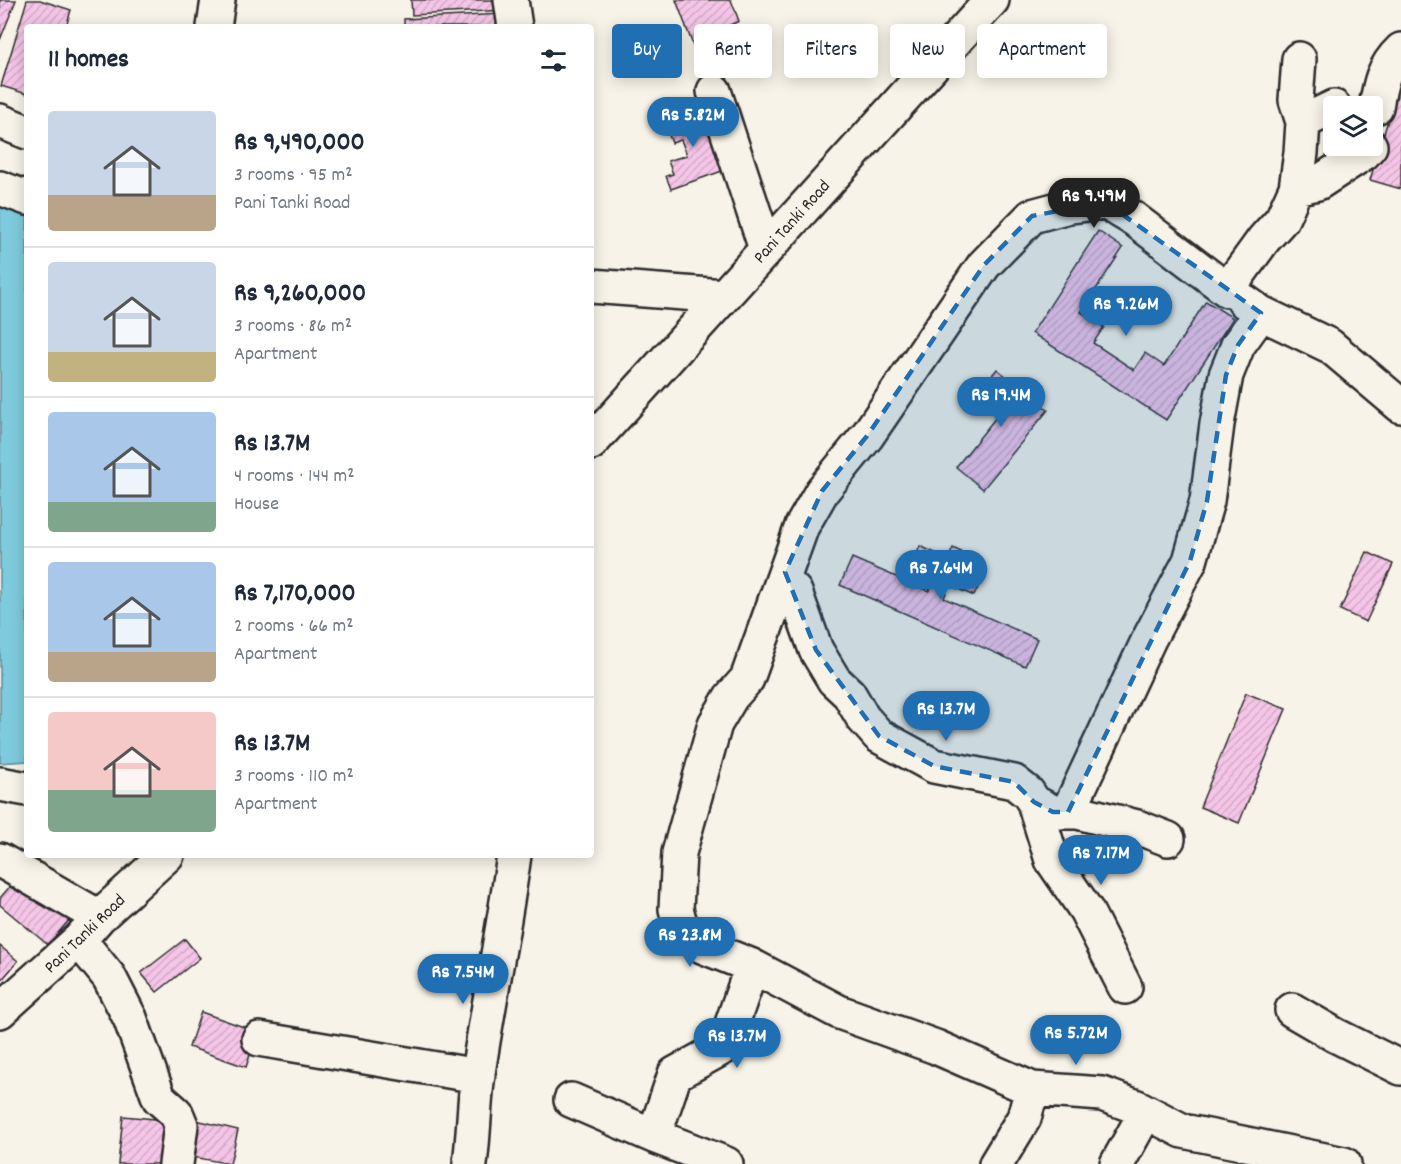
<!DOCTYPE html>
<html lang="en">
<head>
<meta charset="utf-8">
<style>
  body { margin:0; font-family:Dekko,sans-serif; background:#f2f2f3; color:#1f2937; height:100vh; display:flex; flex-direction:column; font-size:22px; white-space:nowrap }
  * { box-sizing:border-box; margin:0 }
  p { font-size:20px; color:#747a83 }
  .icon { flex:none; width:33px; height:33px; fill:none; stroke:currentColor; stroke-width:2; stroke-linecap:round; stroke-linejoin:round }
  .map { position:relative; flex:1; overflow:hidden }
  .side { position:absolute; left:24px; top:24px; width:570px; height:834px; display:flex; flex-direction:column; background:#fff; border-radius:6px; box-shadow:0 3px 15px #0003 }
  .side>* { flex:none }
  .banner { position:absolute; left:612px; top:24px; width:570px; height:54px; display:flex; gap:12px }
  .buttons { position:absolute; left:1323px; top:96px; display:grid; gap:12px }
  .buttons a { display:grid; place-items:center; width:60px; height:60px; border-radius:6px; background:#fff; box-shadow:0 3px 15px #0003; font-size:30px }
  .price { position:absolute; translate:-50% -51px; padding:0 14px; border-radius:21px; background:#1f6fb2; color:#fff; font-size:20px; line-height:39px; filter:drop-shadow(0 2px 3px #0008) }
  .price::after { content:''; position:absolute; left:50%; top:36px; width:18px; height:14px; margin-left:-9px; background:inherit; clip-path:polygon(0 0,100% 0,50% 100%) }
  .price.on { background:#222; color:#fff }
  ul { padding:0; list-style:none }
  li { display:flex; align-items:center; gap:18px; height:150px; padding:0 24px }
  li+li { border-top:2px solid #e0e1e3 }
  li span { display:grid; place-items:center; flex:none; width:168px; height:120px; border-radius:6px; color:#555 }
  li>.icon { margin-inline-start:auto }
  span .icon { width:72px; height:72px; fill:#fffc; stroke-width:1 }
  li b { font-size:26px }
  h2 { display:flex; justify-content:space-between; align-items:center; height:72px; padding:0 24px; font-size:26px }
  .tag { padding:0 21px; border-radius:6px; background:#fff; box-shadow:0 3px 15px #0003; font-size:21px; line-height:54px }
  .tag.on { background:#1f6fb2; color:#fff }
  .map>svg:first-child { display:block }
  .water { fill:#7ecbdd; stroke:#5d8b96; stroke-width:1.5 }
  .building { fill:url(#building-hatch); stroke:#2b2b2b; stroke-width:1.5 }
  .lines { fill:none; stroke-linecap:round; stroke-linejoin:round }
  .minor-casing { stroke:#2b2b2b; stroke-width:38 }
  .minor { stroke:#f7f3e8; stroke-width:33 }
  .marked { fill:#1f6fb2; fill-opacity:0.2; stroke:#1f6fb2; stroke-width:4.5; stroke-dasharray:12 8; stroke-linejoin:round }
  .labels { text-anchor:middle; stroke-width:5; stroke-linejoin:round; paint-order:stroke }
  .street-label { font-size:18px; fill:#2b2b2b; stroke:#f7f3e8 }
</style>
</head>
<body>
<div class="map">
<svg width="1401" height="1164" viewBox="0 0 1401 1164">
  <defs>
    <pattern id="building-hatch" width="6" height="6" patternUnits="userSpaceOnUse" patternTransform="scale(1.5)"><rect width="6" height="6" fill="#f5c5e7"/><path d="M-1 1l2-2M0 6l6-6M5 7l2-2" fill="none" stroke="#d2a9c6"/></pattern>
  </defs>
  <rect width="100%" height="100%" fill="#f7f3e8"/>
  <filter id="ink" filterUnits="userSpaceOnUse"><feTurbulence type="fractalNoise" baseFrequency=".0167" numOctaves="2"/><feDisplacementMap in="SourceGraphic" scale="12" xChannelSelector="R" yChannelSelector="G"/><feConvolveMatrix kernelMatrix="1 2 1 2 8 2 1 2 1" color-interpolation-filters="sRGB"/></filter>
  <g filter="url(#ink)">
    <path class="water" d="M0 206 17 212 27 209V761L0 763Z"/>
    <path class="building" d="M0 0H16L0 40Z
      M27 0H40L71 10 66 27H27V94L1 86Z
      M411 0H505L506 10 412 15Z
      M676 0H731L739 21 728 26 736 47 699 61Z
      M503 14 504 27H404V19Z
      M1401 77V189L1370 180Z
      M702 105 725 170 671 189 666 176 673 174 668 161 687 155 681 140 672 143 663 119Z
      M1098 231 1123 248 1081 312 1104 327 1093 343 1134 370 1145 353 1164 366 1206 301 1233 318 1166 420 1032 333Z
      M997 369 1048 410 983 489 956 467 997 416 974 397Z
      M920 546 948 559 953 548 974 558 969 569 983 576 974 596 949 585 944 598 1037 639 1025 666 840 585 852 558 929 591 934 579 911 569Z
      M1367 552 1393 564 1366 622 1340 610Z
      M1246 693 1286 709 1239 823 1200 807Z
      M19 876 70 919 48 945 0 905V898Z
      M185 939 200 958 157 992 141 973Z
      M0 946 18 961 0 982Z
      M201 1012 258 1032 246 1067 189 1047Z
      M123 1116 176 1121 171 1164H118Z
      M196 1120 238 1130 230 1164 188 1156Z"/>
    <g class="lines">
      <g class="minor-casing">
        <path id="minor" d="M511 0 515 27
          M214 27 218 0
          M1299 59 1296 100 1303 122
          M714 91 766 249
          M1376 107C1380 84 1383 67 1401 50
          M0 121 27 132
          M0 188 27 198
          M1296 188 1318 183 1364 153 1370 146
          M591 286 724 296
          M1244 301 1261 313 1330 346 1401 406
          M591 443 992 0
          M783 579 795 592 816 650 834 680 849 694 863 718 879 736 934 766 1014 782 1028 793 1034 802 1053 812H1078L1105 819 1137 827 1168 839
          M0 784 27 789
          M1034 802 1052 860 1086 910 1125 987
          M1068 812 1149 639 1190 561 1207 501 1217 424 1226 375 1238 345 1261 313
          M0 860 99 917
          M79 940 109 977 130 1018 159 1098 176 1113 181 1125 176 1164
          M1292 1010 1335 1035 1401 1068
          M0 1011 79 940 99 917 167 855
          M259 1039 478 1076
          M1032 1089 936 1047 839 1012 752 966 702 946 682 930 676 909 679 853 715 724 731 697 747 679 802 526 822 491 867 436 984 265 1032 216 1069 206 1105 202 1134 219 1227 290 1264 239 1282 219 1296 188 1301 153 1303 122 1334 107
          M571 1100 654 1136 726 1164
          M654 1136 675 1074 724 1047 752 966
          M470 1164C474 1134 474 1103 478 1073 489 1000 504 928 514 855
          M996 1164 1024 1118 1032 1089 1102 1094 1137 1107 1183 1131 1344 1164
          M1117 1164 1146 1112"/>
      </g>
      <use href="#minor" class="minor"/>
    </g>
  </g>
  <path class="marked" d="M1105 202 1261 313 1238 345 1226 375 1207 501 1190 561 1068 812H1053L1034 802 1014 782 934 766 879 736 816 650 785 572 822 491 867 436 984 265 1032 216Z"/>
  <g class="labels">
    <g class="street-label">
      <text transform="translate(791 221) rotate(-48)" y="6">Pani Tanki Road</text>
      <text transform="translate(84 933) rotate(-44)" y="6">Pani Tanki Road</text>
    </g>
  </g>
</svg>
<div class="buttons">
<a><svg class="icon" aria-label="layers" viewBox="0 0 24 24"><path d="M12 4l9 5-9 5-9-5zM3 14l9 5 9-5"/></svg></a>
</div>
<b class="price" style="left:693px;top:148px">Rs 5.82M</b>
<b class="price on" style="left:1094px;top:229px">Rs 9.49M</b>
<b class="price" style="left:1126px;top:337px">Rs 9.26M</b>
<b class="price" style="left:1001px;top:428px">Rs 19.4M</b>
<b class="price" style="left:941px;top:601px">Rs 7.64M</b>
<b class="price" style="left:946px;top:742px">Rs 13.7M</b>
<b class="price" style="left:1101px;top:886px">Rs 7.17M</b>
<b class="price" style="left:690px;top:968px">Rs 23.8M</b>
<b class="price" style="left:463px;top:1005px">Rs 7.54M</b>
<b class="price" style="left:1076px;top:1066px">Rs 5.72M</b>
<b class="price" style="left:737px;top:1069px">Rs 13.7M</b>
<div class="banner">
<a class="tag on">Buy</a>
<a class="tag">Rent</a>
<a class="tag">Filters</a>
<a class="tag">New</a>
<a class="tag">Apartment</a>
</div>
<section class="side">
<h2>11 homes<svg class="icon" aria-label="filters" viewBox="0 0 24 24"><path d="M4 7h16M4 17h16"/><circle cx="9" cy="7" r="2"/><circle cx="15" cy="17" r="2"/></svg></h2>
<ul>
<li><span style="background:linear-gradient(#c9d6e8 70%,#b9a48a 0)"><svg class="icon" aria-label="home" viewBox="0 0 24 24"><path d="M3 11l9-7 9 7M6 9v11h12V9"/></svg></span><div><b>Rs 9,490,000</b><p>3 rooms · 95 m²</p><p>Pani Tanki Road</p></div></li>
<li><span style="background:linear-gradient(#c9d6e8 75%,#c2b280 0)"><svg class="icon" aria-label="home" viewBox="0 0 24 24"><path d="M3 11l9-7 9 7M6 9v11h12V9"/></svg></span><div><b>Rs 9,260,000</b><p>3 rooms · 86 m²</p><p>Apartment</p></div></li>
<li><span style="background:linear-gradient(#a9c7e8 75%,#7fa58c 0)"><svg class="icon" aria-label="home" viewBox="0 0 24 24"><path d="M3 11l9-7 9 7M6 9v11h12V9"/></svg></span><div><b>Rs 13.7M</b><p>4 rooms · 144 m²</p><p>House</p></div></li>
<li><span style="background:linear-gradient(#a9c7e8 75%,#b9a48a 0)"><svg class="icon" aria-label="home" viewBox="0 0 24 24"><path d="M3 11l9-7 9 7M6 9v11h12V9"/></svg></span><div><b>Rs 7,170,000</b><p>2 rooms · 66 m²</p><p>Apartment</p></div></li>
<li><span style="background:linear-gradient(#f6c9c9 65%,#7fa58c 0)"><svg class="icon" aria-label="home" viewBox="0 0 24 24"><path d="M3 11l9-7 9 7M6 9v11h12V9"/></svg></span><div><b>Rs 13.7M</b><p>3 rooms · 110 m²</p><p>Apartment</p></div></li>
</ul>
</section>
</div>
</body>
</html>
